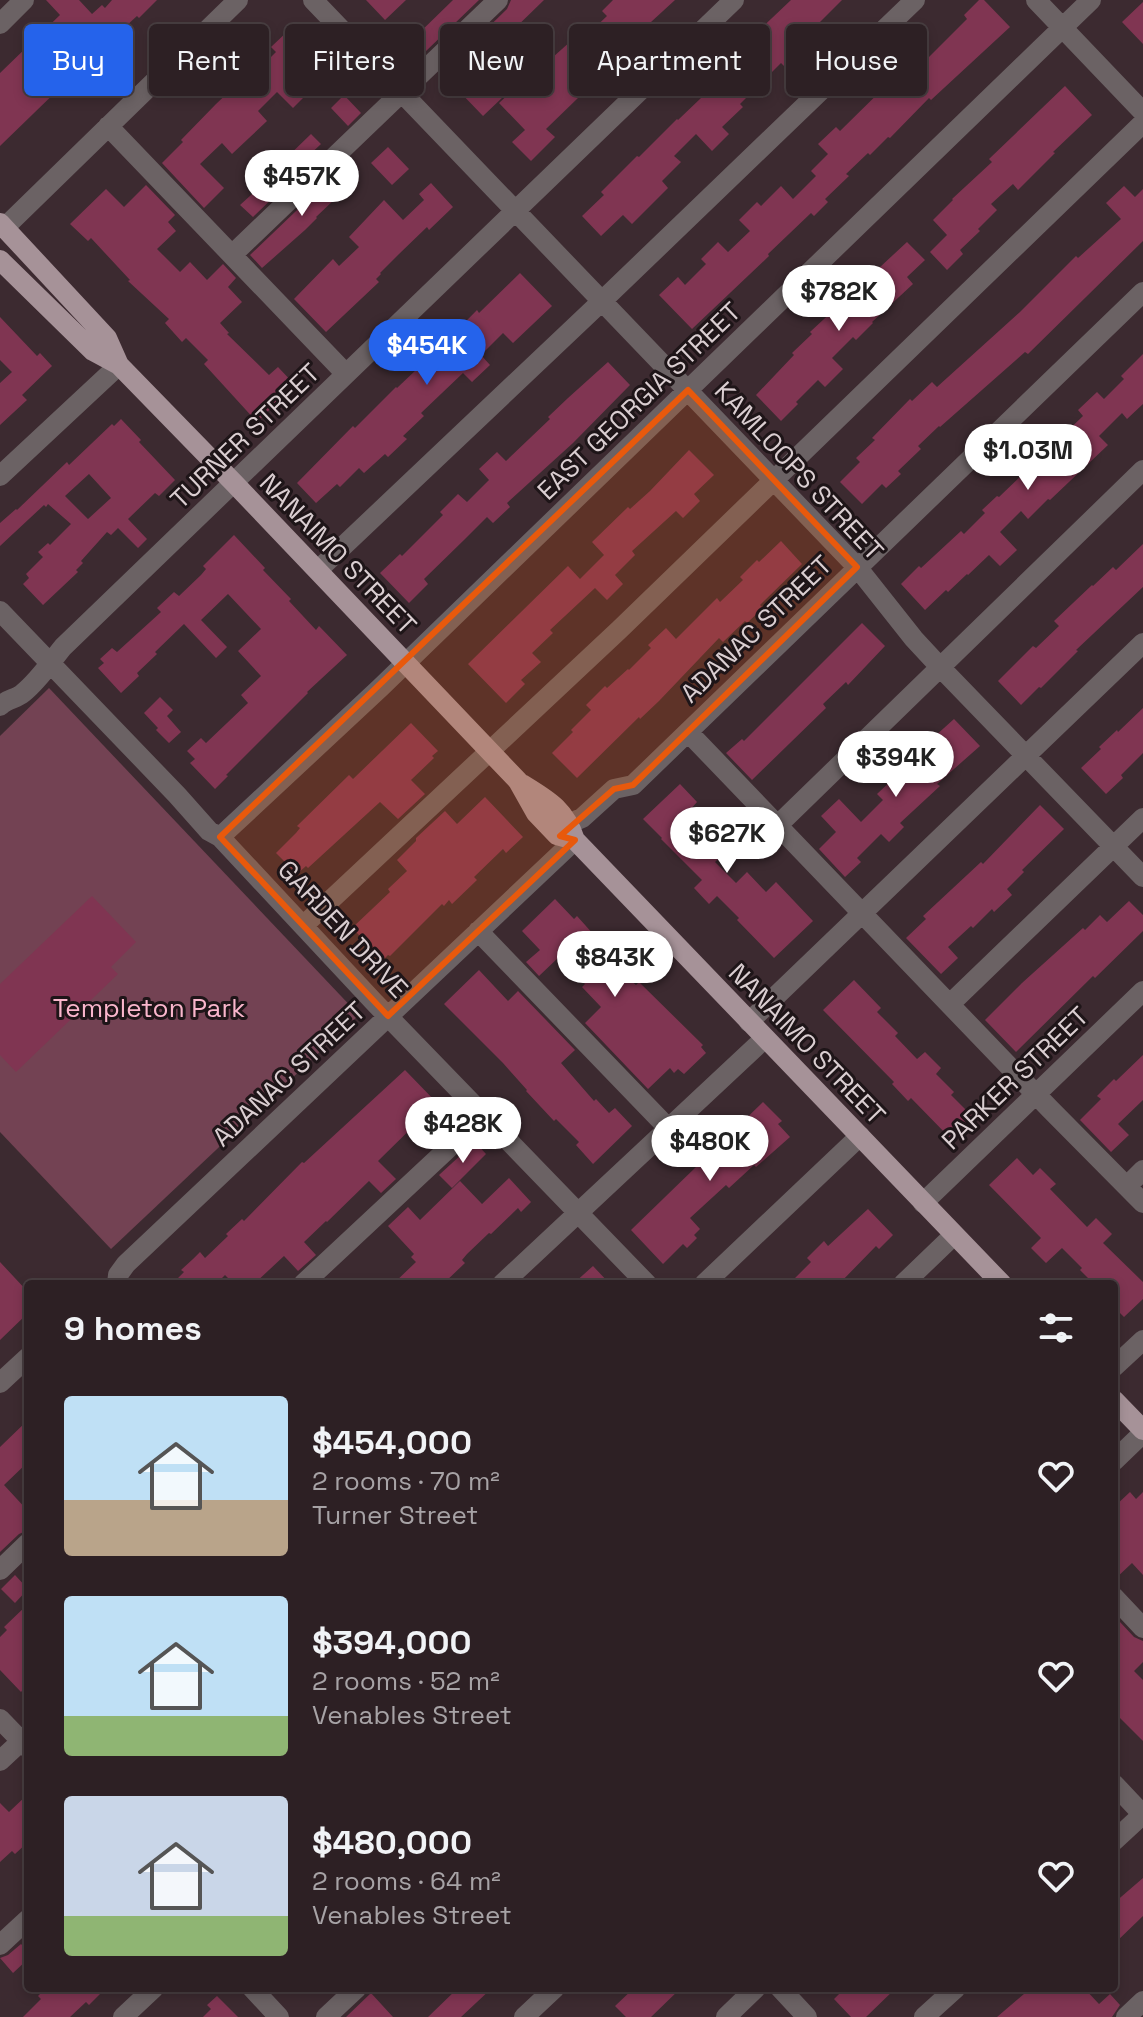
<!DOCTYPE html>
<html lang="en">
<head>
<meta charset="utf-8">
<style>
  body { margin:0; font-family:"Space Grotesk",sans-serif; background:#35282c; color:#f1f3f6; height:100vh; display:flex; flex-direction:column; font-size:30px; white-space:nowrap }
  * { box-sizing:border-box; margin:0 }
  p { font-size:26px; color:#a7a3a6 }
  .icon { flex:none; width:44px; height:44px; fill:none; stroke:currentColor; stroke-width:2; stroke-linecap:round; stroke-linejoin:round }
  .map { position:relative; flex:1; overflow:hidden }
  .drawer { position:absolute; left:24px; top:1280px; width:1094px; height:712px; display:flex; flex-direction:column; background:#2d2024; border-radius:8px; box-shadow:0 4px 12px #0003,0 0 0 2px #483e41 }
  .drawer>* { flex:none }
  .guide { position:absolute; left:24px; top:24px; width:1096px; height:72px; display:flex; gap:16px }
  .price { position:absolute; translate:-50% -68px; padding:0 18px; border-radius:28px; background:#fff; color:#222; font-size:26px; line-height:52px; filter:drop-shadow(0 2px 4px #0008) }
  .price::after { content:''; position:absolute; left:50%; top:48px; width:24px; height:18px; margin-left:-12px; background:inherit; clip-path:polygon(0 0,100% 0,50% 100%) }
  .price.active { background:#2563eb; color:#fff }
  ul { padding:0; list-style:none }
  li { display:flex; align-items:center; gap:24px; height:200px; padding:0 40px }
  li span { display:grid; place-items:center; flex:none; width:224px; height:160px; border-radius:8px; color:#555 }
  li>.icon { margin-inline-start:auto }
  span .icon { width:96px; height:96px; fill:#fffc; stroke-width:1 }
  li b { font-size:34px }
  h2 { display:flex; justify-content:space-between; align-items:center; height:96px; padding:0 40px; font-size:34px }
  .pill { padding:0 28px; border-radius:8px; background:#2d2024; box-shadow:0 4px 12px #0003,0 0 0 2px #483e41; font-size:28px; line-height:72px }
  .pill.active { background:#2563eb; color:#fff }
  .map>svg:first-child { display:block }
  .green { fill:#734253 }
  .building { fill:#803552; fill-rule:evenodd }
  .lines { fill:none; stroke-linecap:round; stroke-linejoin:round }
  .minor { stroke:#6b6264; stroke-width:20 }
  .major { stroke:#a69298; stroke-width:20 }
  .marked { fill:#e8590c; fill-opacity:0.2; stroke:#e8590c; stroke-width:6; stroke-linejoin:round }
  .labels { text-anchor:middle; stroke-width:6; stroke-linejoin:round; paint-order:stroke }
  .street-label { font-size:26px; fill:#daced1; stroke:#1e1518 }
  .park-label { font-size:26px; fill:#fab6cc; stroke:#1e1518 }
</style>
</head>
<body>
<div class="map">
<svg width="1143" height="2017" viewBox="0 0 1143 2017">
  <rect width="100%" height="100%" fill="#3c2a30"/>
  <path class="green" d="M49 688 359 1015 111 1249 0 1132V736Z"/>
  <path class="building" d="M46 0H79L92 14 102 5 105 8 112 0H157L139 18 137 16 114 37 116 40 102 53 99 50 0 146V73L60 15Z
    M366 0H406L385 20Z
    M453 0H479L425 52 413 39Z
    M511 0H544L505 38 507 40 479 67 464 51 507 9Z
    M613 0H675L627 44 630 46 611 64 612 65 546 129 555 137 531 161 512 142 525 130 499 103 516 87 520 92 545 68 543 66 581 32 585 37 607 16 602 11Z
    M791 0H842L797 45 802 51 785 67 781 63 740 104 743 107 722 127 729 134 712 151 696 134 674 156 681 162 662 181 668 188 632 224 623 215 601 236 582 216 604 195 601 192 637 156 639 157 677 119 678 120 701 98 696 93 735 55 736 57 756 37 754 35Z
    M979 0H984L1010 27 931 100 929 98 890 138 888 137 870 155 868 153 846 174 849 176 825 199 828 202 814 216 811 213 768 254 769 256 692 329 659 295 678 277 685 285 706 264 701 259 718 242 728 252 750 231 739 220 757 202 761 206 781 186 793 199 816 176 811 171 828 154 818 144 836 127 840 131 902 70 900 68 917 51 926 60 967 19 964 15Z
    M1143 2V44L1122 22Z
    M289 30 317 59 298 78 310 91 293 108 277 92 258 111 267 121 249 138 232 154 222 143 200 164 224 188 204 208 162 163 183 142 181 140 216 104 234 87 238 90 276 52 271 47Z
    M477 70 503 97 483 116 457 89Z
    M1065 86 1092 115 1053 152 1055 153 1018 190 1013 184 991 204 997 210 978 229 980 231 960 250 963 254 947 270 930 252 947 235 933 220 953 200 952 199 992 162 989 159Z
    M344 95 361 113 348 126 331 108Z
    M311 134 321 144 302 162 306 166 253 217 240 205 282 167 279 165Z
    M388 147 409 169 392 185 371 163Z
    M342 167 355 180 316 217 317 218 305 230 262 268 250 255Z
    M431 183 453 207 429 230 427 227 399 254 380 273 381 274 376 279 379 282 326 332 294 299 333 259 339 266 359 247 349 237 384 200 403 220 424 200 419 194Z
    M146 185 175 215 168 222 176 231 157 249 180 272 190 262 207 280 223 264 236 278 228 287 242 302 220 323 229 333 227 334 269 375 278 367 295 385 257 422 204 364 208 360 186 338 182 342 165 323 169 319 128 281 130 280 91 238 88 241 70 224 106 189 124 207Z
    M1124 186 1135 197 1143 189V241L1028 354 1025 352 940 427 939 426 918 446 921 449 898 471 901 474 886 488 882 484 862 504 840 482 860 462 856 458 875 440 872 438 910 399 912 401 932 382 937 387 1020 312 1076 256 1078 258 1121 219 1106 203Z
    M907 242 925 260 907 277 913 284 872 322 873 323 856 340 853 337 832 358 843 369 825 387 818 380 796 402 798 404 781 421 756 395 794 355 792 353 812 334 810 332Z
    M520 273 552 306 513 343 503 333 481 355 490 365 472 382 463 373 421 413 424 416 403 436 407 439 388 457 385 454 364 473 359 468 340 487 337 484 316 503 297 483 353 426 355 428 396 387 397 388 417 369 418 370 477 310 479 313Z
    M0 317 37 356 40 353 52 366 22 395 27 400 0 425V383L12 372 0 360Z
    M1143 354V404L1127 419 1122 413 1099 436 1108 445 1050 500 1048 499 1028 519 1021 511 1000 532 1017 550 1000 566 989 555 968 575 967 574 948 592 946 590 925 610 901 584 919 566 921 568 961 531 964 534 985 513 982 510 997 496 999 497 1083 416 1078 410 1097 392 1104 399 1124 379 1121 376Z
    M608 362 630 385 573 443 507 503 510 507 493 523 487 517 464 540 424 579 428 584 409 603 380 573 400 554 402 556 443 515 440 512 458 494 467 502 489 480 479 469 497 452 506 461 550 419 548 417 568 398Z
    M121 419 141 440 139 442 175 480 159 496 155 493 128 519 147 539 138 548 118 528 111 535 107 532 81 561 83 563 76 570 78 572 43 605 23 584 29 578 26 574 43 557 38 552 48 543 50 545 71 524 48 504 46 507 44 505 0 546V523L16 509 17 510 67 462 69 465 112 424 114 426ZM89 474 111 498 88 519 65 496Z
    M689 450 714 475 694 494 700 501 683 518 676 511 632 551 635 555 615 575 623 584 607 600 595 588 550 630 553 633 532 653 541 662 521 680 525 684 506 703 468 664 568 566 580 579 604 555 592 542 628 507 630 509 650 491Z
    M234 535 265 568 263 570 291 599 289 601 316 630 319 626 347 655 307 692 308 693 226 775 228 776 215 789 190 763 195 759 187 751 201 738 206 743 248 703 241 695 261 676 238 651 261 629 228 594 201 620 227 647 216 658 184 624 155 652 157 654 137 673 139 676 121 693 98 668 104 663 100 659 112 648 117 652 161 612 157 608 174 592 179 596 201 575 206 569 203 566Z
    M781 541 802 564 760 605 763 608 747 623 745 621 723 642 719 638 659 701 640 719 639 717 577 778 552 753 573 732 571 730 591 710 586 705 605 686 607 688 628 669 629 670 651 648 648 645 666 628 676 639 717 598 720 602 743 580 740 577 757 560 759 562Z
    M1143 544V587L1076 650 1078 651 1041 688 1039 687 1021 705 998 681 1033 646 1036 648 1059 626 1054 621 1092 585 1093 586 1113 567 1116 570Z
    M862 623 885 646 848 685 846 682 823 704 826 708 752 780 726 753 742 739 744 741Z
    M160 697 173 710 167 716 181 732 169 743 156 730 158 728 144 713Z
    M1143 708V753L1121 775 1123 778 1106 794 1081 768 1101 749 1099 747 1117 730 1118 732Z
    M954 719 980 746 937 784 940 786 900 823 904 827 889 842 881 834 857 858 861 862 845 877 819 849 836 832 821 816 839 799 861 822 883 800 877 794 894 778 897 780 918 759 914 755Z
    M411 723 438 751 432 756 434 758 411 780 425 794 398 819 380 802 308 868 306 866 297 874 276 853 296 833 300 828 297 826 349 775 353 779Z
    M680 784 697 802 689 811 710 832 716 826 734 844 715 862 736 883 747 872 766 892 776 882 813 921 774 958 737 920 739 918 717 896 709 904 694 888 702 880 661 839 662 838 643 819Z
    M485 797 523 837 506 853 503 849 474 877 477 880 452 904 449 900 444 906 442 904 390 956 388 955 381 962 359 939 361 937 352 928 390 892 388 889 407 871 397 860 416 841V838L445 811 457 824Z
    M1040 805 1064 829 1022 870 1024 872 1007 889 1012 895 994 912 992 909 973 928 971 926 948 947 958 958 941 974 906 938 926 919 923 916 981 862 983 864Z
    M92 896 136 942 111 967 118 974 16 1072 0 1055V984Z
    M555 899 574 919 577 916 594 935 608 950 606 952 609 958 629 979 636 985 639 982 703 1045 701 1047 706 1053 684 1074 678 1069 674 1073 670 1068 648 1089 585 1023 601 1007 582 987 585 984 559 957 539 976 526 962 540 950 522 931Z
    M1129 901 1143 915V931L1095 978 1093 976 1016 1052 985 1020 1022 983 1083 928 1085 930 1100 915 1107 922Z
    M479 970 508 1001 518 991 575 1050 561 1063 594 1101 596 1099 609 1113 615 1108 632 1126 593 1164 576 1145 579 1142 556 1119 554 1121 526 1091 527 1090 503 1063 444 1004Z
    M854 980 881 1008 877 1012 898 1033 895 1036 917 1059 925 1052 941 1068 936 1074 954 1092 951 1095 972 1116 950 1138 911 1098 908 1101 892 1084 894 1082 823 1010Z
    M1143 1055V1100L1118 1124 1129 1135 1111 1152 1080 1120 1101 1099 1097 1096 1114 1079 1116 1081Z
    M405 1070 437 1103 378 1161 396 1179 381 1193 369 1181 327 1222 326 1221 304 1242 316 1255 298 1271 284 1256 254 1284H234L225 1275 216 1284H172L184 1272 181 1270 193 1259 200 1252 205 1258 228 1236 226 1234 242 1219 244 1221 302 1162 304 1163Z
    M763 1102 782 1121 778 1124 790 1137 756 1167 754 1165 729 1188 726 1185 690 1218 700 1229 694 1235 697 1238 687 1248 683 1244 663 1264 631 1230Z
    M475 1142 486 1154 452 1188 439 1175Z
    M1017 1158 1033 1175 1040 1168 1056 1184 1050 1189 1087 1227 1096 1218 1112 1234 1103 1243 1143 1282V1299L1124 1317 1114 1307V1284H1094L1080 1270 1082 1268 1062 1248 1046 1263 1031 1248 1041 1238 989 1185Z
    M509 1178 531 1202 521 1212 518 1208 491 1234 489 1233 467 1254 462 1260 465 1263 443 1284H393L416 1262 411 1257 414 1254 388 1226 408 1207 420 1220 460 1181 482 1204Z
    M868 1209 893 1235 879 1249 876 1246 839 1284H789L811 1262 807 1258 824 1241 828 1246Z
    M0 1262 28 1292V1313L0 1340Z
    M593 1266 610 1284H573Z
    M28 1420V1462L4 1485 28 1511V1530L19 1534 0 1552V1447Z
    M1130 1492 1136 1499 1143 1492V1575L1132 1563 1114 1580V1507Z
    M15 1575 28 1589 15 1603 1 1589Z
    M28 1604V1684L21 1692 0 1670V1637L7 1630 4 1627Z
    M1120 1622 1134 1637 1143 1641V1662L1134 1671 1143 1680V1741L1114 1712V1628Z
    M28 1794V1842L15 1854 12 1851 0 1862V1803L9 1812Z
    M1143 1878V1916L1114 1944V1903Z
    M21 1944 28 1951V1959L13 1973 0 1958 8 1955Z
    M46 1988H106L89 2005 86 2002 70 2017H23L41 1999 38 1996Z
    M458 1988H492L461 2017H428Z
    M634 1988H681L651 2017H626L615 2006Z
    M845 1988H896L866 2017H851L834 1999Z
    M1031 1988H1084L1099 2004 1110 1994 1120 2005 1112 2017H997Z
    M371 1993 393 2017H346Z
    M217 1996 238 2017H203L211 2009 207 2005Z"/>
  <g class="lines">
    <path class="minor" d="M313 0 857 567 914 639 940 667 1143 877
      M1036 0 1143 112
      M0 24 24 0
      M108 126 346 374
      M4 228 238 0
      M233 254 498 0
      M0 476 119 365
      M318 570 602 301 915 0
      M0 611 177 795 209 831 220 837 374 1002 647 1284
      M0 706C7 699 16 699 23 693 39 680 50 663 63 647L734 0
      M688 732 1050 1109 1143 1203
      M570 823 582 818 614 789 633 785 1143 292
      M778 825 1143 470
      M220 837 380 688 1091 0
      M304 925 619 630 1143 123
      M478 931 669 1129
      M950 1004 1143 818
      M749 1022 1143 643
      M1127 1186 1143 1170
      M923 1203 1143 991
      M117 1284 118 1275 126 1264 575 840
      M303 1284 484 1115
      M502 1284 765 1038
      M704 1284 860 1136
      M903 1284 954 1235
      M1114 1367 1143 1340
      M0 1383 28 1357
      M1114 1461 1143 1433
      M0 1570 28 1543
      M1114 1597 1143 1628
      M0 1719 28 1748
      M0 1761 28 1735
      M1114 1784 1143 1815
      M1114 1841 1143 1814
      M0 1945 28 1919
      M252 1988 279 2017
      M780 1988 807 2017
      M123 2017 154 1988
      M326 2017 357 1988
      M524 2017 555 1988
      M726 2017 756 1988
      M924 2017 956 1988
      M1126 2017 1143 2001"/>
    <path class="major" d="M0 223 107 338 119 365
      M0 260 93 351 119 365 234 483 518 781 536 813 557 835 575 840
      M522 784C548 800 565 809 575 840L1002 1284
      M1114 1400 1143 1430"/>
  </g>
  <path class="marked" d="M688 390 857 567 633 785 614 789 560 836 575 840 388 1016 220 837Z"/>
  <g class="labels">
    <g class="street-label">
      <text transform="translate(639 401) rotate(-44)" y="9">EAST GEORGIA STREET</text>
      <text transform="translate(245 436) rotate(-44)" y="9">TURNER STREET</text>
      <text transform="translate(799 471) rotate(47)" y="9">KAMLOOPS STREET</text>
      <text transform="translate(338 554) rotate(46)" y="9">NANAIMO STREET</text>
      <text transform="translate(756 629) rotate(-44)" y="9">ADANAC STREET</text>
      <text transform="translate(343 929) rotate(47)" y="9">GARDEN DRIVE</text>
      <text transform="translate(807 1044) rotate(46)" y="9">NANAIMO STREET</text>
      <text transform="translate(289 1074) rotate(-43)" y="9">ADANAC STREET</text>
      <text transform="translate(1015 1078) rotate(-44)" y="9">PARKER STREET</text>
    </g>
    <g class="park-label">
      <text x="149" y="1017">Templeton Park</text>
    </g>
  </g>
</svg>
<b class="price" style="left:302px;top:218px">$457K</b>
<b class="price" style="left:839px;top:333px">$782K</b>
<b class="price active" style="left:427px;top:387px">$454K</b>
<b class="price" style="left:1028px;top:492px">$1.03M</b>
<b class="price" style="left:896px;top:799px">$394K</b>
<b class="price" style="left:727px;top:875px">$627K</b>
<b class="price" style="left:615px;top:999px">$843K</b>
<b class="price" style="left:463px;top:1165px">$428K</b>
<b class="price" style="left:710px;top:1183px">$480K</b>
<div class="guide">
<a class="pill active">Buy</a>
<a class="pill">Rent</a>
<a class="pill">Filters</a>
<a class="pill">New</a>
<a class="pill">Apartment</a>
<a class="pill">House</a>
</div>
<section class="drawer">
<h2>9 homes<svg class="icon" aria-label="filters" viewBox="0 0 24 24"><path d="M4 7h16M4 17h16"/><circle cx="9" cy="7" r="2"/><circle cx="15" cy="17" r="2"/></svg></h2>
<ul>
<li><span style="background:linear-gradient(#bfe0f5 65%,#b9a48a 0)"><svg class="icon" aria-label="home" viewBox="0 0 24 24"><path d="M3 11l9-7 9 7M6 9v11h12V9"/></svg></span><div><b>$454,000</b><p>2 rooms · 70 m²</p><p>Turner Street</p></div><svg class="icon" aria-label="heart" viewBox="0 0 24 24"><path d="M12 20l-8-8c-3-5 5-10 8-4 3-6 11-1 8 4z"/></svg></li>
<li><span style="background:linear-gradient(#bfe0f5 75%,#8fb573 0)"><svg class="icon" aria-label="home" viewBox="0 0 24 24"><path d="M3 11l9-7 9 7M6 9v11h12V9"/></svg></span><div><b>$394,000</b><p>2 rooms · 52 m²</p><p>Venables Street</p></div><svg class="icon" aria-label="heart" viewBox="0 0 24 24"><path d="M12 20l-8-8c-3-5 5-10 8-4 3-6 11-1 8 4z"/></svg></li>
<li><span style="background:linear-gradient(#c9d6e8 75%,#8fb573 0)"><svg class="icon" aria-label="home" viewBox="0 0 24 24"><path d="M3 11l9-7 9 7M6 9v11h12V9"/></svg></span><div><b>$480,000</b><p>2 rooms · 64 m²</p><p>Venables Street</p></div><svg class="icon" aria-label="heart" viewBox="0 0 24 24"><path d="M12 20l-8-8c-3-5 5-10 8-4 3-6 11-1 8 4z"/></svg></li>
</ul>
</section>
</div>
</body>
</html>
